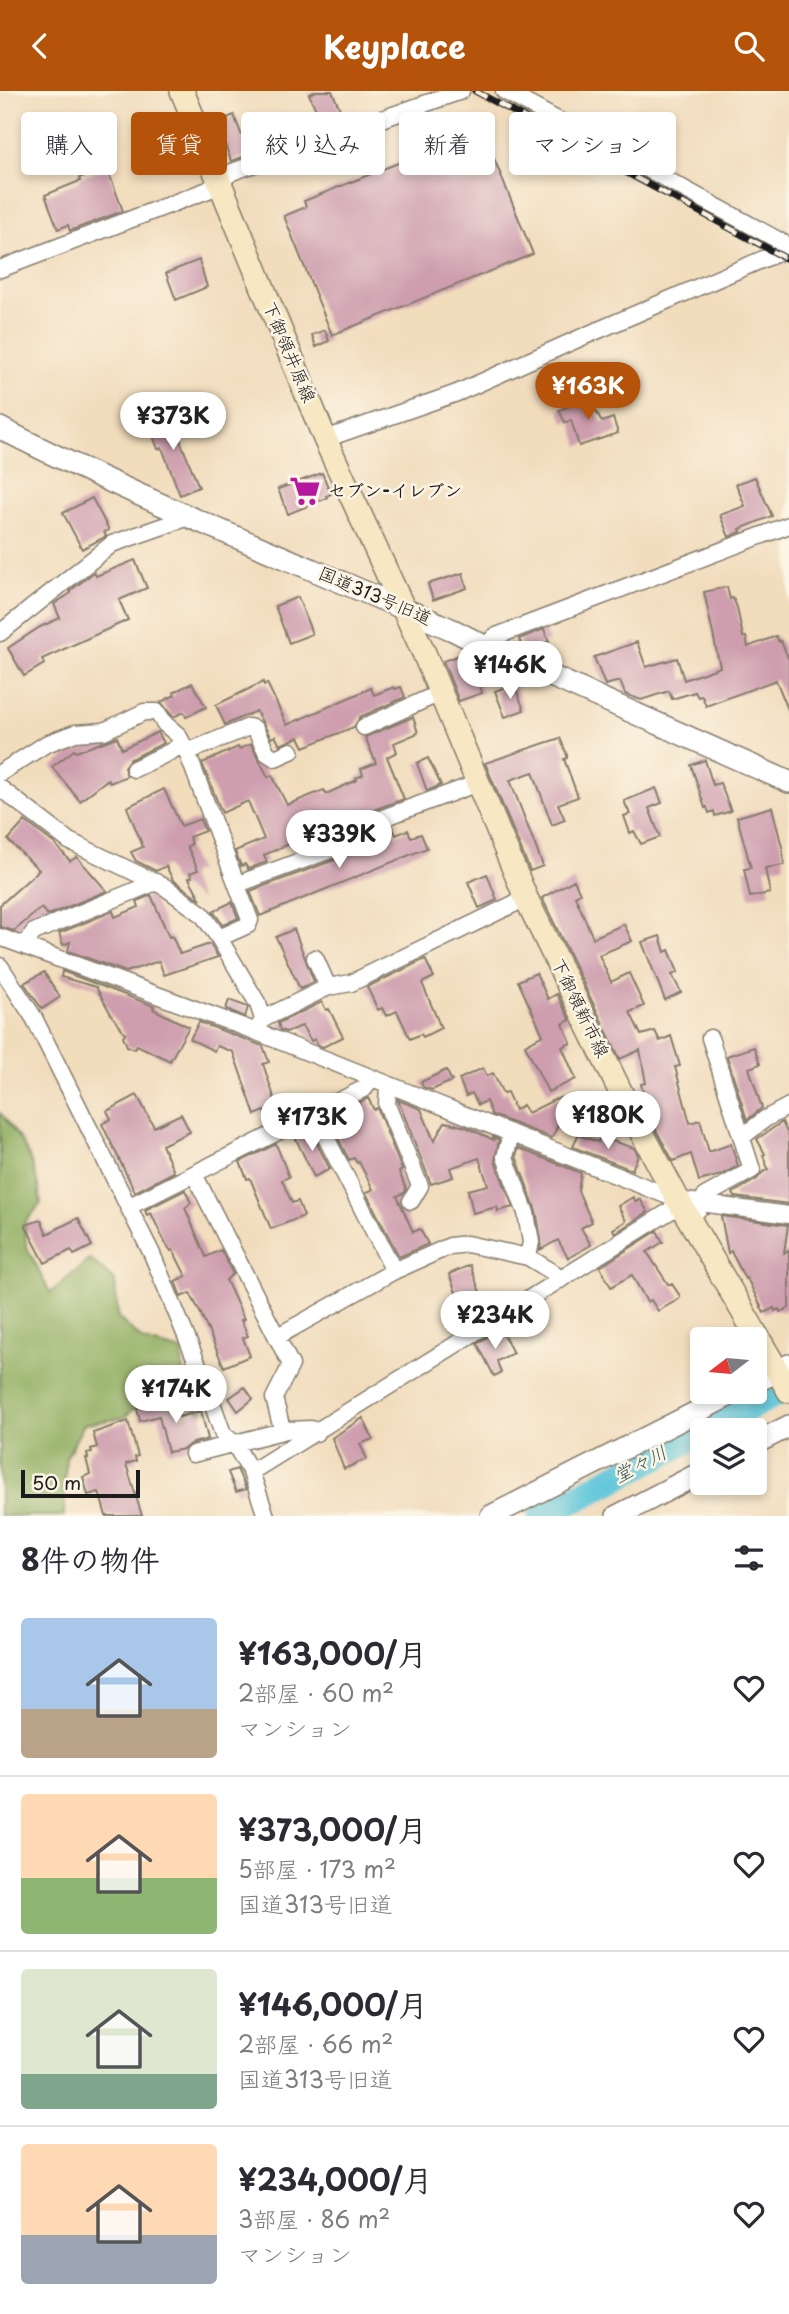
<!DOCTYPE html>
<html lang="ja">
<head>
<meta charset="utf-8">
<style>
  body { margin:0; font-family:"Playpen Sans","Klee One",sans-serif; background:#f7f7f7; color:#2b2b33; height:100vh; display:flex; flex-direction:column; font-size:26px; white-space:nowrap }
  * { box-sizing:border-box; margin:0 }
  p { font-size:23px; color:#7c7c81 }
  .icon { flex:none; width:38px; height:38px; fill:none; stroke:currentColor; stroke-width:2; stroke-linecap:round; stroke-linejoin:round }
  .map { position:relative; height:1425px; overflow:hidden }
  .details { display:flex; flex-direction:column; background:#fff; flex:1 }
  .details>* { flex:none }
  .guide { position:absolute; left:21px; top:21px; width:747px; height:63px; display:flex; gap:14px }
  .needle { width:46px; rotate:254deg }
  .controls { position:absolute; left:690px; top:1236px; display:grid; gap:14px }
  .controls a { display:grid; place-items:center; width:77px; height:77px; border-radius:7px; background:#fff; box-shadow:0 4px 10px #0003; font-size:35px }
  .scale { position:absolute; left:21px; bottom:18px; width:119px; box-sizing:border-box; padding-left:7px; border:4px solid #1c1c1c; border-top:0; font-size:19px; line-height:24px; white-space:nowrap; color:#1c1c1c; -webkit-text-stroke:5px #fcf5e5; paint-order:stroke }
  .price { position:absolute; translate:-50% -60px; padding:0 16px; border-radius:24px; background:#fff; color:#222; font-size:23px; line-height:46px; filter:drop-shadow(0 2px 4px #0008) }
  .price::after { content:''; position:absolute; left:50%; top:42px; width:21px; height:16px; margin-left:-10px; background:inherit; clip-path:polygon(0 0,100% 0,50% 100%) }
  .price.current { background:#b45309; color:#fff }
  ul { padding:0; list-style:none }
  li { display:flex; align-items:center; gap:21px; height:175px; padding:0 21px }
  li+li { border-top:2px solid #e1e1e2 }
  li span { display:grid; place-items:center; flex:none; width:196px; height:140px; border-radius:7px; color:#555 }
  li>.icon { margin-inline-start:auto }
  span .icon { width:84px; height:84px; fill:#fffc; stroke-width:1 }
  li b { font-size:30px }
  h2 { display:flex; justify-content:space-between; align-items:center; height:84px; padding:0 21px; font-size:30px }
  .tag { padding:0 24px; border-radius:7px; background:#fff; box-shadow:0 4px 10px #0003; font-size:24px; line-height:63px }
  .tag.current { background:#b45309; color:#fff }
  header { display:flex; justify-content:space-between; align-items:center; height:91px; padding:0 21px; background:#b45309; color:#fff; font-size:32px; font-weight:700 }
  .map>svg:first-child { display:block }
  .forest { fill:#91af62; stroke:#56663f; stroke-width:2 }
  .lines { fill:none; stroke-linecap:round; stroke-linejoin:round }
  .river { stroke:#5ec6da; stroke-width:28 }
  .building { fill:#ce9eaf }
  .minor-casing { stroke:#867c6c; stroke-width:19 }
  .tertiary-casing { stroke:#867c6c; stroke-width:24 }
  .secondary-casing { stroke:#867c6c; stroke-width:26 }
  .minor { stroke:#fff; stroke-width:16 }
  .tertiary { stroke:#fff; stroke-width:21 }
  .secondary { stroke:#f7e8c3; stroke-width:23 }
  .rail-casing { stroke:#1c1c1c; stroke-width:7 }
  .rail { stroke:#fcf5e5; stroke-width:4.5; stroke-dasharray:13; stroke-linecap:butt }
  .labels { text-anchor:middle; stroke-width:5; stroke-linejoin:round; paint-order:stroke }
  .street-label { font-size:18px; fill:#1c1c1c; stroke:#fcf5e5 }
  .poi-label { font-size:18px; font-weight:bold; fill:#1c1c1c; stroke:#fcf5e5; text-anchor:start }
  .water-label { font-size:19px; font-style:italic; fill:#33585e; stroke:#fcf5e5 }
</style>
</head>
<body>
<header><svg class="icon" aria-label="back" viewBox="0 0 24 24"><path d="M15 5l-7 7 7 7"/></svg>Keyplace<svg class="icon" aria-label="search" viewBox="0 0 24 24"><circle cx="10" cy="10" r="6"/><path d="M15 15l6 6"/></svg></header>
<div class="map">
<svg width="789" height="1425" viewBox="0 0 789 1425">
  <rect width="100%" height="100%" fill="#fcf5e5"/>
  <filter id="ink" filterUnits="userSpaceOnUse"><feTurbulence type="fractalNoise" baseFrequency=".0143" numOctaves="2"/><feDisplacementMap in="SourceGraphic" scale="14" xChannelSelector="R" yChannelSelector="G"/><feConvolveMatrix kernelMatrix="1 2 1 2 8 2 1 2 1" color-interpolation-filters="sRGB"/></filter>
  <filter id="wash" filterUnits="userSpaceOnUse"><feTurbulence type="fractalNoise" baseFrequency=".00686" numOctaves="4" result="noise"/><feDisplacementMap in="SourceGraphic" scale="28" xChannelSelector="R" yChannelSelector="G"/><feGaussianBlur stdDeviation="1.57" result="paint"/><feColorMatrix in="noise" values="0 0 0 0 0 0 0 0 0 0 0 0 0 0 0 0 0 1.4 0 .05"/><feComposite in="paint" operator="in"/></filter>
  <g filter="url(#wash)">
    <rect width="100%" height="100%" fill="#f1dcbc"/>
    <path class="forest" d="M0 1022C25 1052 36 1073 41 1112L25 1132 26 1154 50 1202 90 1168 115 1190 118 1227 144 1250 182 1260 183 1292 204 1297 202 1322 175 1304 149 1305 123 1327 84 1333 66 1367 64 1425H0Z"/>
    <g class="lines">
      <path class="river" d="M706 1339 789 1295
        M542 1425 702 1341"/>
    </g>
    <g id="blocks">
      <path class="building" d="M316 0H332L345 30 324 37 309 3Z
        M234 24 249 64 231 70 217 31Z
        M482 38 533 163 332 244 284 125 306 116 304 110Z
        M107 77 123 120 70 140 68 134 58 138 45 104 80 90 79 87Z
        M199 169 207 196 176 209 166 182Z
        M325 239 329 250 316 256 312 244Z
        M589 307 602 331 613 327 618 342 579 355 571 329 565 332 559 319Z
        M168 320 199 396 180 404 162 357 158 358 149 334 153 332 151 327Z
        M322 382 331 403 326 405 327 407 288 423 278 398Z
        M755 386 772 425 740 438 741 441 729 446 720 424 745 415 736 393Z
        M92 407 109 439 104 441 106 445 101 448 82 458 63 422Z
        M135 469 147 497 119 509 128 529 42 568 44 573 24 585 8 557 40 536 60 527 54 513 71 502 70 500 94 481 96 485Z
        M463 482 467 497 433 509 428 493Z
        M727 496 730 508 733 507 737 516 743 546H746L748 556 776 545 779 551 781 550 789 569V621L776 589 706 615 702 605 698 606 695 601 672 608 669 600 641 609 625 603 620 590 605 594 594 566 637 551 646 576 677 567 684 589 720 576 704 501Z
        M298 506 312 543 289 552 275 515Z
        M544 538 549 550 525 559 523 558 519 548Z
        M468 561 470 563 474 572 472 573 482 602 459 610 443 570Z
        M263 591 264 594 267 592 287 634 371 597 374 604 394 596 395 598 401 596 405 606 360 626 354 636 304 656 299 646 280 654 275 645 271 647 256 620 225 634 216 614Z
        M192 592 206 616 186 626 184 621 173 626 161 611 175 604 174 601Z
        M514 593 524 619 505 626 495 600Z
        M413 626 418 642 394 652 397 661 387 666 404 708 368 721 339 745 301 758 298 749 264 764 267 771 248 778 245 773 241 775 235 760 264 748 248 710 222 722 202 672 238 656 239 658 251 653 268 686 272 684 287 714 324 699 326 703 357 689 356 687 363 684 361 678 376 672 365 646Z
        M158 641 164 652 129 669 124 676 127 685 110 692 108 688 80 710 52 676 74 659 76 661 117 646 122 658Z
        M560 647 567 664V667L564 668 578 706 558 713 565 729 552 734 533 681 510 689 543 775 530 780 485 672Z
        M428 667 441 694 427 700 417 672Z
        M705 669 713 694 720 692 731 720 715 725 714 720 709 722 707 716 705 717 691 674Z
        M656 697 662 712 649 717 660 746 641 753 634 740 630 742 624 725 630 723 624 710Z
        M164 698 181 735 200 728 205 740 189 746 192 753 187 755 198 779 190 782 192 786 189 787 201 809 173 789 166 775 156 780 136 770 131 761 143 756 127 716Z
        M772 716 783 760 784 774 765 777 770 802 750 806 744 778 751 777 737 726Z
        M25 730 55 753 70 770 77 766 107 800 48 824 41 817 14 840 0 836V814L39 779 8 749Z
        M392 735 396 744 408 739 411 746 421 743 427 757 260 825 250 800 348 764 377 740Z
        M487 783 497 809 479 817 468 791Z
        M574 789 580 802 575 805 593 847 624 833 632 850 599 864 611 891 629 882 644 915 630 921 641 944 655 940 660 950 671 945 680 975 675 976 690 1032 700 1029 709 1061 731 1053 738 1075 721 1084 699 1090 691 1063 673 1070 648 1024 641 993 646 992 640 959 620 968 542 807Z
        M151 804 169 846 172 845 180 863 210 853 218 866 164 884 159 870 126 881 68 860 70 851 63 854 59 842 113 820 115 826 139 816 137 810Z
        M232 811 238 827 223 834 213 820Z
        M294 838 314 891 300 898 276 846Z
        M660 845 665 861 669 859 678 881 672 884 681 901 665 909 642 851Z
        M425 868 434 886 422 892 441 937 423 946 421 943 410 948 397 920 386 925 382 917 378 919 367 896Z
        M62 880 154 915 153 918 189 936 170 970 137 954 135 958 127 955 123 945 125 942 112 925 96 896 61 886Z
        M44 881 60 906 42 918 24 892Z
        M536 882 548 908 557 903 570 929 563 933 571 952 562 956 576 988 548 1001 525 954 543 944 518 890Z
        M229 909 248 916 245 926 226 918Z
        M322 911 326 919 329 918 343 946 323 956 318 954 315 948 311 950 302 935 286 941 280 939 278 932Z
        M199 931 263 955 269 971 263 973 277 1015 255 1024 233 961 217 955 214 960 190 948Z
        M754 956 760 973 749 977 762 1017 747 1029 727 965Z
        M483 977 487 985 493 982 503 1003 507 1001 515 1019 523 1014 528 1022 552 1010 551 1009 572 1004 552 1047 492 1024 486 1010 478 1014 472 1002 466 1005 459 988Z
        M446 979 452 990 432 999 423 996 421 991Z
        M137 1004 154 1036 181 1023 190 1041 162 1054 174 1081 135 1101 102 1033 111 1028 107 1020Z
        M368 1007 374 1019 377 1017 402 1079 399 1081 406 1098 404 1102 397 1105 413 1141 420 1138 428 1153 399 1166 366 1102 373 1098 359 1071 357 1072 354 1067 349 1069 328 1027Z
        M398 1009 421 1018 434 1050 445 1031 466 1036 494 1049 493 1046 499 1049 495 1070 513 1116 498 1120 497 1116 473 1122 468 1099 488 1094 479 1067 450 1077 453 1086 431 1093Z
        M782 1031 789 1045V1113L735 1106 733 1102 757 1088 762 1082 768 1078 763 1064 765 1063 757 1048Z
        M309 1037 330 1078 314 1086 294 1044Z
        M578 1044 598 1051 600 1046 634 1057 638 1064 632 1079 573 1056Z
        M276 1053 289 1086 282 1089 292 1112 298 1110 304 1125 271 1138 250 1087 247 1088 240 1071Z
        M518 1057 581 1082 578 1100 592 1131 581 1137 591 1154 568 1167 558 1149 540 1159 541 1149 536 1120 516 1065Z
        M185 1099 191 1112 185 1117 206 1166 221 1159 233 1183 226 1189 244 1228 241 1229 248 1245 243 1247 250 1265 224 1276 201 1223 190 1202 181 1206 175 1190 186 1185 173 1159 171 1160 164 1150 151 1122 147 1124 145 1119Z
        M633 1106 636 1111 640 1108 648 1121 615 1142 613 1138 626 1130 618 1115Z
        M721 1125 788 1134 784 1162 789 1160V1217L780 1221 779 1218 775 1220 774 1217 764 1222 747 1187 745 1188 731 1160 728 1162Z
        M78 1127 92 1155 74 1164 71 1159 45 1172 25 1134 41 1129 47 1143Z
        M657 1140 663 1151 647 1161 668 1193H672L680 1205 679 1208 658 1220 651 1209 647 1211 632 1184 611 1196 600 1176Z
        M470 1174 484 1212 480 1213 482 1217 479 1218 482 1225 462 1237 452 1209 458 1207 449 1183Z
        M502 1241 513 1262 497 1270 501 1282 494 1285 477 1252 489 1245 490 1248Z
        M245 1296 253 1308 238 1320 229 1307Z
        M173 1307 179 1326 201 1320 208 1348 190 1353 184 1358 168 1361 159 1325 140 1330 137 1318Z
        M363 1327 373 1348 360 1353 367 1368 344 1378 332 1347Z
        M128 1330 138 1365 135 1366 136 1370 126 1373 142 1425H106L99 1401 88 1404 83 1386 90 1383 86 1367H88L87 1362 92 1361 91 1358 97 1356 93 1342Z
        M237 1378 246 1398 236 1401 228 1381Z"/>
    </g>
  </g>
  <g filter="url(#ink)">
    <use href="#blocks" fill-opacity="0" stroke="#867c6c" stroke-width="2"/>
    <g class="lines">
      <g class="minor-casing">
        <path id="minor" d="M504 0 789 155
          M0 178 208 99 232 81 461 0
          M325 348 457 302 580 247 789 157
          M0 542 112 453 189 426
          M486 556 494 546 789 434
          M364 636 440 602
          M187 661 249 636 255 638 267 662 275 667 291 660
          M134 678 170 661 182 653
          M0 682 46 653 75 642 104 640 144 621H157L165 633 178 644 187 661 250 829 248 834 219 847
          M0 697 69 750 165 796 202 823 219 847 258 913 263 928
          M238 793 344 754 372 731 478 692
          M0 846 257 941 678 1109 789 1124
          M24 854 34 841 156 791
          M315 867 328 896
          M0 875 34 927 152 1163 203 1286 223 1343 234 1352 251 1381 266 1425
          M259 936 263 928 328 896 351 892 526 807
          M388 994 387 1014 420 1095 411 1110
          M314 1023 394 1180
          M511 1043 505 1066 526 1122 531 1151 528 1166
          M742 1046 765 1028 789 1015
          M194 1083 291 1274 274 1307 281 1334 286 1339 311 1338 316 1342
          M128 1116 365 997 371 987
          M698 1119 705 1105 752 1079 710 947
          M278 1245 394 1180 450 1155 467 1153 528 1166 551 1180 560 1189
          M193 1363 286 1339
          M251 1381 670 1120 678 1109"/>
      </g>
      <g class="tertiary-casing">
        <path id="tertiary" d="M0 337C148 413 303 473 455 540L486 556 789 691
          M754 1292 789 1274
          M754 1353 789 1335
          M491 1425 738 1300
          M617 1425 702 1381"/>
      </g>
      <g class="secondary-casing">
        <path id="secondary" d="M182 0 325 348 424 562 526 807 626 1012 678 1109 789 1300"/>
      </g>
      <use href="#minor" class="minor"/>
      <use href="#tertiary" class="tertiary"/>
      <use href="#secondary" class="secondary"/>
      <g class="rail-casing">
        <path id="rail" d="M475 0 789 169"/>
      </g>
      <use href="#rail" class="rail"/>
    </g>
  </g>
  <defs>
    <g id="supermarket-bare" transform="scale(2.415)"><path d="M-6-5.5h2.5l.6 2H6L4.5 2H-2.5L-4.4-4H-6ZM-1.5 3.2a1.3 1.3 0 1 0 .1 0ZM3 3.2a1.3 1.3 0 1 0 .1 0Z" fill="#b5179e" stroke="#fcf5e5" stroke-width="2.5" paint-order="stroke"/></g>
  </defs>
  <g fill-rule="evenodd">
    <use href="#supermarket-bare" x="305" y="400"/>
  </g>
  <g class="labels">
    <g class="street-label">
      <text transform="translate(289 261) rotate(67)" y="6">下御領井原線</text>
      <text transform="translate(375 505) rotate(23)" y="6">国道313号旧道</text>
      <text transform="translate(580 917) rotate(64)" y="6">下御領新市線</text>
    </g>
    <g class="poi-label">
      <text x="328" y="406">セブン-イレブン</text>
    </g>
    <g class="water-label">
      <text transform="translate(640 1373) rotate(-28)" y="7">堂々川</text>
    </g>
  </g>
</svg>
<div class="controls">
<a><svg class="needle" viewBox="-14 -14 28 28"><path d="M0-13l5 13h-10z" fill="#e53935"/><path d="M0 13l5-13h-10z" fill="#7c7c81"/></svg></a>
<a><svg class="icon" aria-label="layers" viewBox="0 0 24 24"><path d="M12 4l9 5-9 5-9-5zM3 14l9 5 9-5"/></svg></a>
</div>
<div class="scale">50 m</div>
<b class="price current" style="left:588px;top:331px">¥163K</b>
<b class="price" style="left:173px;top:361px">¥373K</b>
<b class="price" style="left:510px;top:610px">¥146K</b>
<b class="price" style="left:339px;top:779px">¥339K</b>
<b class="price" style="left:608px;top:1060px">¥180K</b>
<b class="price" style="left:312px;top:1062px">¥173K</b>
<b class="price" style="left:495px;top:1260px">¥234K</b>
<b class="price" style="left:176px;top:1334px">¥174K</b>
<div class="guide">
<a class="tag">購入</a>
<a class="tag current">賃貸</a>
<a class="tag">絞り込み</a>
<a class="tag">新着</a>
<a class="tag">マンション</a>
</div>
</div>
<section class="details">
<h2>8件の物件<svg class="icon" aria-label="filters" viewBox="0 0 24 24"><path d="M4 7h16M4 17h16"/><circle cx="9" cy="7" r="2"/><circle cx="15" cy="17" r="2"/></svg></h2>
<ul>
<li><span style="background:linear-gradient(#a9c7e8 65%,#b9a48a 0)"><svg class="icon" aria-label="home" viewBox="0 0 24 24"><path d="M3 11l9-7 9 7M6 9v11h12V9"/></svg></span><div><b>¥163,000/月</b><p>2部屋 · 60 m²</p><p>マンション</p></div><svg class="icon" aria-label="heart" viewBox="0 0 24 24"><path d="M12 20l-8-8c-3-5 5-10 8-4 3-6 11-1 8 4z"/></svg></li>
<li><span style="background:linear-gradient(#ffd9b3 60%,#8fb573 0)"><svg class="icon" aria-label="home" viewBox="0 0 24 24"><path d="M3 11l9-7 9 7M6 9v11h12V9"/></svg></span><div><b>¥373,000/月</b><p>5部屋 · 173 m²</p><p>国道313号旧道</p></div><svg class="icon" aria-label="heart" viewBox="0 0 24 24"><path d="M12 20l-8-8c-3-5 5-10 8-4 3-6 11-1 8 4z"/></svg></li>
<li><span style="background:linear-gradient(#dfe7d0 75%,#7fa58c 0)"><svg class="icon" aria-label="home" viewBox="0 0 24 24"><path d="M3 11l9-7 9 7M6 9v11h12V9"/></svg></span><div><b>¥146,000/月</b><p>2部屋 · 66 m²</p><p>国道313号旧道</p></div><svg class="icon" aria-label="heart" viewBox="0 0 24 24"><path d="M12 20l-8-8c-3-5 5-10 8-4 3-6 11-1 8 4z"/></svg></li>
<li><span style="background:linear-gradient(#ffd9b3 65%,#9aa5b1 0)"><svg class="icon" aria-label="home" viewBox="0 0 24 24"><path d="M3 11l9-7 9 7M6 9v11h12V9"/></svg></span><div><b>¥234,000/月</b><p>3部屋 · 86 m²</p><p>マンション</p></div><svg class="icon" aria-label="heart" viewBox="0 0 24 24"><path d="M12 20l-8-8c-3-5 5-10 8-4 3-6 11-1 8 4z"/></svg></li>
</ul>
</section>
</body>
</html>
